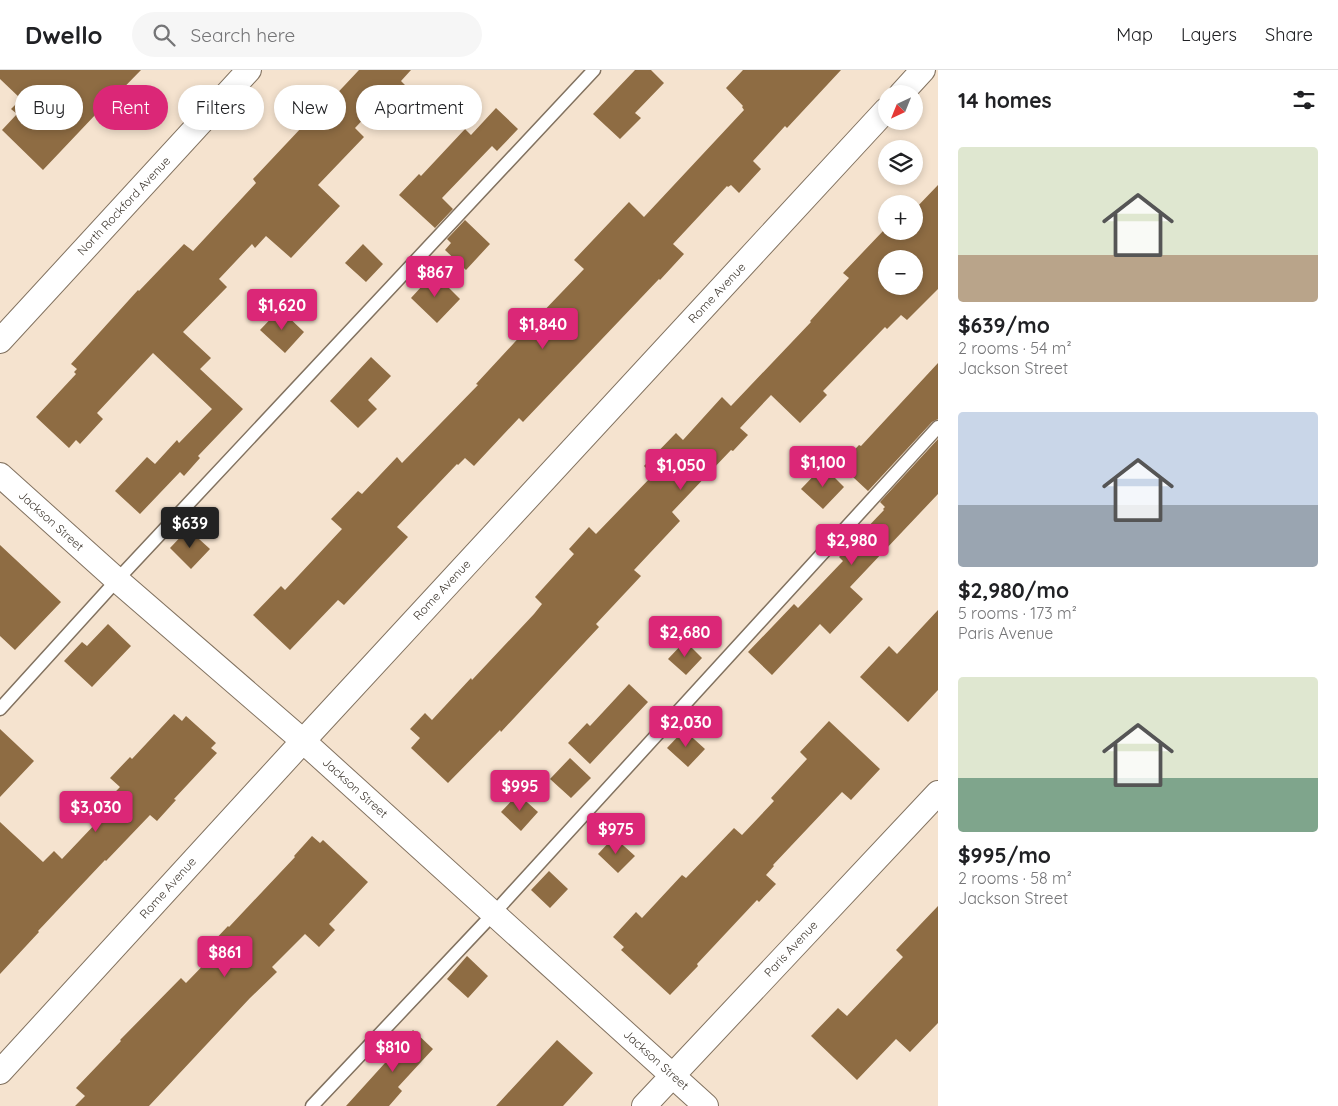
<!DOCTYPE html>
<html lang="en">
<head>
<meta charset="utf-8">
<style>
  body { margin:0; font-family:Quicksand,sans-serif; background:#f6f6f6; color:#202124; height:100vh; display:flex; flex-direction:column; font-size:19px; white-space:nowrap }
  * { box-sizing:border-box; margin:0 }
  p { font-size:16px; color:#757577 }
  .icon { flex:none; width:28px; height:28px; fill:none; stroke:currentColor; stroke-width:2; stroke-linecap:round; stroke-linejoin:round }
  .map { position:relative; flex:1; overflow:hidden }
  .drawer { display:flex; flex-direction:column; background:#fff; width:400px }
  .drawer>* { flex:none }
  .hud { position:absolute; left:15px; top:15px; width:475px; height:45px; display:flex; gap:10px }
  .needle { width:32px; rotate:223deg }
  .controls { position:absolute; left:878px; top:15px; display:grid; gap:10px }
  .controls a { display:grid; place-items:center; width:45px; height:45px; border-radius:50%; background:#fff; box-shadow:0 2px 8px #0003; font-size:25px }
  .price { position:absolute; translate:-50% -42px; padding:0 11px; border-radius:5px; background:#db2777; color:#fff; font-size:16px; line-height:32px; filter:drop-shadow(0 1px 2px #0008) }
  .price::after { content:''; position:absolute; left:50%; top:30px; width:15px; height:11px; margin-left:-8px; background:inherit; clip-path:polygon(0 0,100% 0,50% 100%) }
  .price.on { background:#222; color:#fff }
  ul { padding:0; list-style:none }
  li { display:grid; align-content:center; gap:10px; height:265px; padding:0 20px }
  li span { display:grid; place-items:center; height:155px; border-radius:5px; color:#555 }
  li>.icon { margin-inline-start:auto }
  span .icon { width:90px; height:90px; fill:#fffc; stroke-width:1 }
  li b { font-size:21px }
  h2 { display:flex; justify-content:space-between; align-items:center; height:60px; padding:0 20px; font-size:21px }
  .tag { padding:0 18px; border-radius:22px; background:#fff; box-shadow:0 2px 8px #0003; font-size:18px; line-height:45px }
  .tag.on { background:#db2777; color:#fff }
  header { display:flex; align-items:center; gap:30px; box-sizing:border-box; height:70px; padding:0 25px; background:#fff; border-bottom:1px solid #e0e0e0 }
  header strong { font-size:24px }
  nav { display:flex; gap:28px; margin-inline-start:auto; font-size:18px }
  .search { width:350px; height:45px; background:#f6f6f6; display:flex; align-items:center; gap:12px; box-sizing:border-box; padding:0 18px; border-radius:28px; color:#757577; font-size:19px }
  main { display:flex; flex:1; min-height:0 }
  .map>svg:first-child { display:block }
  .building { fill:#8e6c43; fill-rule:evenodd }
  .lines { fill:none; stroke-linecap:round; stroke-linejoin:round }
  .lane-casing { stroke:#827260; stroke-width:15 }
  .street-casing { stroke:#827260; stroke-width:26 }
  .lane { stroke:#fff; stroke-width:12 }
  .street { stroke:#fff; stroke-width:24 }
  .labels { text-anchor:middle; stroke-width:5; stroke-linejoin:round; paint-order:stroke }
  .street-label { font-size:12px; fill:#3e372f; stroke:#fff }
</style>
</head>
<body>
<header>
<strong>Dwello</strong>
<div class="search"><svg class="icon" aria-label="search" viewBox="0 0 24 24"><circle cx="10" cy="10" r="6"/><path d="M15 15l6 6"/></svg>Search here</div>
<nav><a>Map</a><a>Layers</a><a>Share</a></nav>
</header>
<main>
<div class="map">
<svg width="938" height="1036" viewBox="0 0 938 1036">
  <rect width="100%" height="100%" fill="#f5e3cf"/>
  <path class="building" d="M0 0H141L98 44 97 43 43 100 2 60 17 44 11 39 21 29 0 9Z
    M359 0H411L401 11 413 23 398 39 385 26 355 58 364 67 318 115 340 136 291 188 266 166 255 178 252 174 219 209 227 217 183 262 211 288 200 299 243 339 198 386 200 388 184 406 180 402 140 444 115 421 147 387 155 394 177 370 179 373 212 339 153 283 97 343 103 349 80 374 76 370 69 378 36 347 76 304 74 302 77 299 71 294 138 220 139 221 184 174 193 181 256 113 253 109 302 57 301 55 302 53 296 48 318 26 324 31 325 30 328 33Z
    M635 0H651L664 13 635 43 641 48 620 69 593 44Z
    M743 0H841L787 58 785 56 753 91 761 99 739 123 731 115 728 117 727 116 673 174 684 184 660 210 659 209 523 352 519 348 474 396 465 388 458 395 457 394 397 457 408 467 344 535 338 530 290 580 253 545 281 516 285 520 342 459 331 449 358 421 362 424 397 387 402 393 478 315 476 314 537 248 584 199 574 190 629 132 644 147 744 40 742 37 743 36 726 18Z
    M496 38 518 59 497 81 492 76 442 128 453 139 435 158 399 125 419 104 421 106 465 59 471 65Z
    M938 115V219L907 250 901 245 887 259 885 257 823 321 827 325 800 353 771 325 740 358 748 365 733 381 731 380 672 442 680 451 634 500 641 506 596 554 599 557 501 662 500 660 448 713 411 678 420 668 410 659 425 643 432 650 471 608 472 610 534 544 542 534 535 527 574 484 569 479 589 457 596 464 653 405 644 396 676 363 683 370 722 327 731 336 811 252 810 251 849 208 843 203 883 161H914V140ZM886 189H914V216H886Z
    M465 150 490 174 466 200 445 180 451 173 447 169Z
    M363 174 383 194 366 212 345 193Z
    M434 203 460 229 437 253 411 228Z
    M280 239 304 262 285 283 260 260Z
    M371 287 391 306 368 330 377 339 358 358 330 331Z
    M938 293V349L932 352 868 421 840 395 859 375 861 376Z
    M938 369V424L850 517 863 529 830 564 820 554 772 605 748 582 794 534 798 538 843 491 839 487 884 440 883 439 885 437 880 432Z
    M823 396 844 417 823 439 801 419Z
    M188 459 210 479 191 499 170 478Z
    M0 475 61 532 15 580 0 566Z
    M938 540V620L908 652 860 607 889 576 897 584Z
    M108 554 131 576 92 617 64 591 82 572 87 576Z
    M685 571 702 588 686 605 668 589Z
    M629 614 648 632 590 694 568 673 587 653 590 656Z
    M174 644 182 651 186 646 216 673 211 678 217 683 174 729 176 730 157 751 150 745 106 791 105 790 38 861 39 862 0 904V752L43 792 54 781 62 789 98 751 92 746 120 717 110 708 130 687 132 689Z
    M829 651 880 699 851 730 842 722 773 795 774 796 766 805 776 814 759 832 757 830 697 894 698 896 670 925 621 880 624 877 613 867 636 842 642 848 682 805 686 808 734 758 742 765 774 731 771 728 807 689 800 682Z
    M0 659 34 691 0 727Z
    M684 660 705 679 688 697 667 678Z
    M570 688 591 708 571 728 550 709Z
    M518 724 538 742 521 761 501 742Z
    M312 766 320 773 323 770 368 812 329 854 335 860 319 877 305 864 272 897 277 902 250 928 149 1036H75L85 1026 76 1018 121 971 120 970 181 908 186 913 218 880 211 874 228 856 229 857 295 787 294 786Z
    M614 767 635 786 618 803 598 784Z
    M549 801 568 819 550 838 531 820Z
    M938 836V953L910 982 896 969 857 1010 811 966 838 938 847 946 903 887 896 880Z
    M467 886 488 906 468 928 447 909Z
    M413 960 433 979 398 1017 402 1021 389 1036H346L394 983 393 982Z
    M557 970 593 1003 563 1036H496Z"/>
  <g class="lines">
    <g class="lane-casing">
      <path id="lane" d="M0 639 117 510 594 0
        M312 1036 494 843 938 357"/>
    </g>
    <g class="street-casing">
      <path id="street" d="M901 24 923 0
        M0 271 249 0
        M0 405 117 510 303 671 706 1036
        M0 1002 303 671 886 40
        M644 1036 938 723"/>
    </g>
    <use href="#lane" class="lane"/>
    <use href="#street" class="street"/>
  </g>
  <g class="labels">
    <g class="street-label">
      <text transform="translate(124 136) rotate(-47)" y="4">North Rockford Avenue</text>
      <text transform="translate(717 223) rotate(-47)" y="4">Rome Avenue</text>
      <text transform="translate(51 451) rotate(42)" y="4">Jackson Street</text>
      <text transform="translate(442 520) rotate(-47)" y="4">Rome Avenue</text>
      <text transform="translate(355 718) rotate(42)" y="4">Jackson Street</text>
      <text transform="translate(168 818) rotate(-48)" y="4">Rome Avenue</text>
      <text transform="translate(791 879) rotate(-47)" y="4">Paris Avenue</text>
      <text transform="translate(656 990) rotate(42)" y="4">Jackson Street</text>
    </g>
  </g>
</svg>
<div class="controls">
<a><svg class="needle" viewBox="-14 -14 28 28"><path d="M0-13l5 13h-10z" fill="#e53935"/><path d="M0 13l5-13h-10z" fill="#757577"/></svg></a>
<a><svg class="icon" aria-label="layers" viewBox="0 0 24 24"><path d="M12 4l9 5-9 5-9-5zM3 14l9 5 9-5"/></svg></a>
<a>+</a>
<a>−</a>
</div>
<b class="price" style="left:435px;top:228px">$867</b>
<b class="price" style="left:282px;top:261px">$1,620</b>
<b class="price" style="left:543px;top:280px">$1,840</b>
<b class="price" style="left:823px;top:418px">$1,100</b>
<b class="price" style="left:681px;top:421px">$1,050</b>
<b class="price on" style="left:190px;top:479px">$639</b>
<b class="price" style="left:852px;top:496px">$2,980</b>
<b class="price" style="left:685px;top:588px">$2,680</b>
<b class="price" style="left:686px;top:678px">$2,030</b>
<b class="price" style="left:520px;top:742px">$995</b>
<b class="price" style="left:96px;top:763px">$3,030</b>
<b class="price" style="left:616px;top:785px">$975</b>
<b class="price" style="left:225px;top:908px">$861</b>
<b class="price" style="left:393px;top:1003px">$810</b>
<div class="hud">
<a class="tag">Buy</a>
<a class="tag on">Rent</a>
<a class="tag">Filters</a>
<a class="tag">New</a>
<a class="tag">Apartment</a>
</div>
</div>
<section class="drawer">
<h2>14 homes<svg class="icon" aria-label="filters" viewBox="0 0 24 24"><path d="M4 7h16M4 17h16"/><circle cx="9" cy="7" r="2"/><circle cx="15" cy="17" r="2"/></svg></h2>
<ul>
<li><span style="background:linear-gradient(#dfe7d0 70%,#b9a48a 0)"><svg class="icon" aria-label="home" viewBox="0 0 24 24"><path d="M3 11l9-7 9 7M6 9v11h12V9"/></svg></span><div><b>$639/mo</b><p>2 rooms · 54 m²</p><p>Jackson Street</p></div></li>
<li><span style="background:linear-gradient(#c9d6e8 60%,#9aa5b1 0)"><svg class="icon" aria-label="home" viewBox="0 0 24 24"><path d="M3 11l9-7 9 7M6 9v11h12V9"/></svg></span><div><b>$2,980/mo</b><p>5 rooms · 173 m²</p><p>Paris Avenue</p></div></li>
<li><span style="background:linear-gradient(#dfe7d0 65%,#7fa58c 0)"><svg class="icon" aria-label="home" viewBox="0 0 24 24"><path d="M3 11l9-7 9 7M6 9v11h12V9"/></svg></span><div><b>$995/mo</b><p>2 rooms · 58 m²</p><p>Jackson Street</p></div></li>
</ul>
</section>
</main>
</body>
</html>
